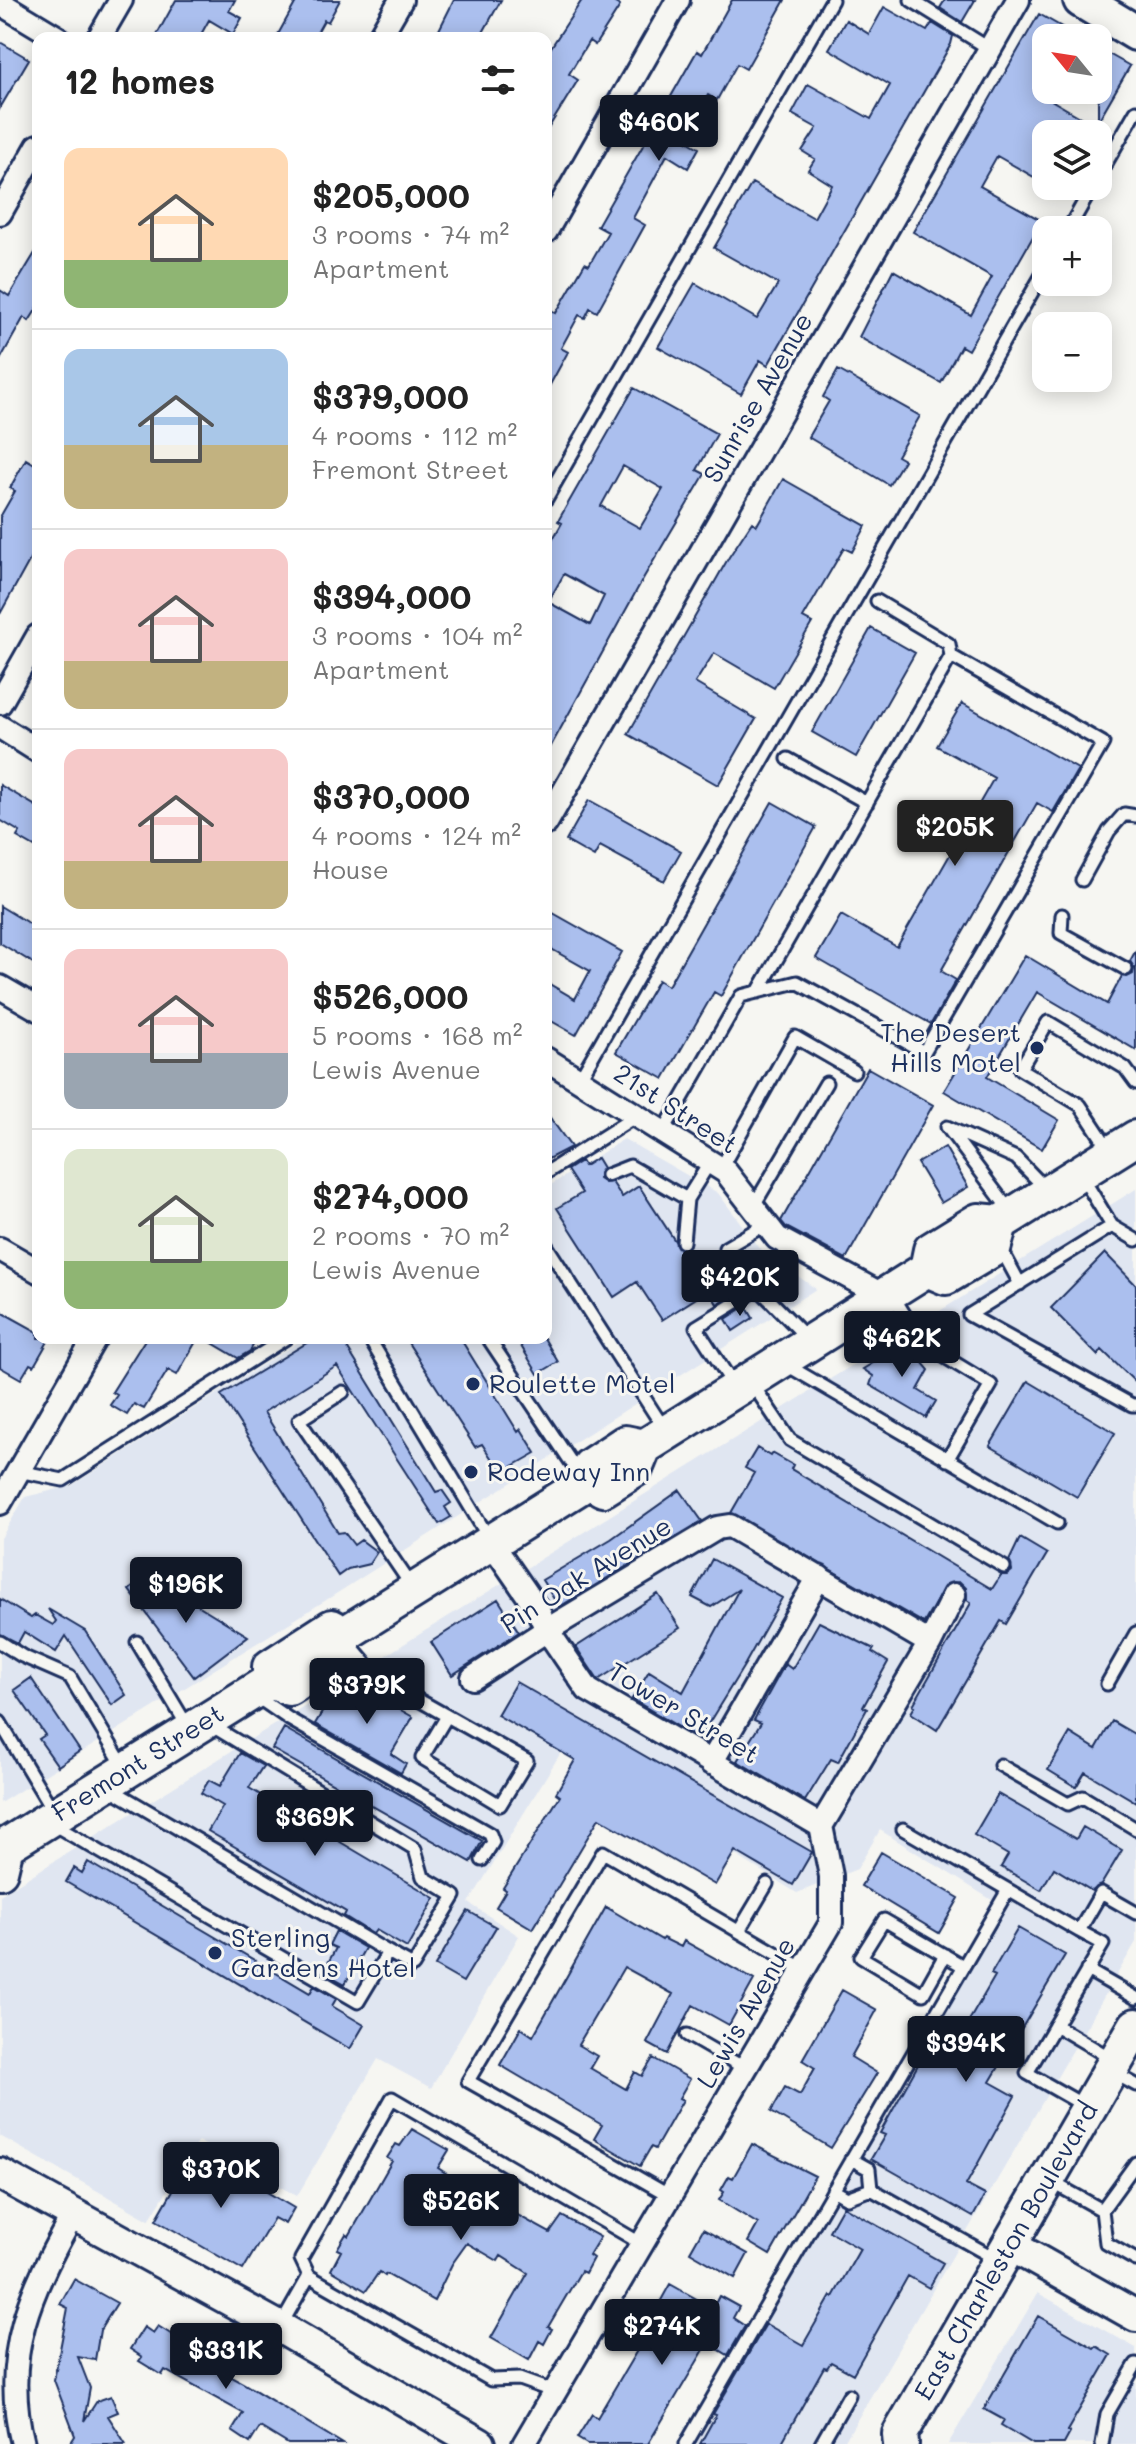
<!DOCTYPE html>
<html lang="en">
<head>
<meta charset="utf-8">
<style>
  body { margin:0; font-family:Mali,sans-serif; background:#f2f2f2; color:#222; height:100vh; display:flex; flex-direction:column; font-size:30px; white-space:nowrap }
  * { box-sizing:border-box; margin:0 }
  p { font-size:26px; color:#767676 }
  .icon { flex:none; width:44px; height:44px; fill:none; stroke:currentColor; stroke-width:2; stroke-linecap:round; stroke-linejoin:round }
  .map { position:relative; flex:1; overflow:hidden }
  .drawer { position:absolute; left:32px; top:32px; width:520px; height:1312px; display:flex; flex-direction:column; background:#fff; border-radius:16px; box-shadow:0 4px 20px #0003 }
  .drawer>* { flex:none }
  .needle { width:52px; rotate:300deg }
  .controls { position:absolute; left:1032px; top:24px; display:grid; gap:16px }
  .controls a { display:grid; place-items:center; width:80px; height:80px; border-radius:16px; background:#fff; box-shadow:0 4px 20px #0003; font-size:40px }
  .price { position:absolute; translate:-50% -68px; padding:0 18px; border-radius:8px; background:#111827; color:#fff; font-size:26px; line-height:52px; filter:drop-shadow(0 2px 4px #0008) }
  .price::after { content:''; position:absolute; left:50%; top:48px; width:24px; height:18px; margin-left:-12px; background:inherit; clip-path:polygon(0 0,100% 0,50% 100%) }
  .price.on { background:#222; color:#fff }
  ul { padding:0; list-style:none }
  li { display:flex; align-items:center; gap:24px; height:200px; padding:0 32px }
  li+li { border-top:2px solid #e0e0e0 }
  li span { display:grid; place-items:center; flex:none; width:224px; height:160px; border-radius:16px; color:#555 }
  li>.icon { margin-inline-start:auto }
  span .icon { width:96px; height:96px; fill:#fffc; stroke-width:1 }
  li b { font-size:34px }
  h2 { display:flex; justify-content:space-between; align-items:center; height:96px; padding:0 32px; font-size:34px }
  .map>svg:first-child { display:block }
  .built { fill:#e0e6f1 }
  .building { fill:#abbfee; stroke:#1b2f5e; stroke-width:2; fill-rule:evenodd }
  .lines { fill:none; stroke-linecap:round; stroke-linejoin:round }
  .lane-casing { stroke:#1b2f5e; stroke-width:17 }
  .street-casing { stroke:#1b2f5e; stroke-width:28 }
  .secondary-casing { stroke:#1b2f5e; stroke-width:36 }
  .primary-casing { stroke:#1b2f5e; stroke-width:40 }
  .lane { stroke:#f6f6f2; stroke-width:11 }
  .street { stroke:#f6f6f2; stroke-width:22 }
  .secondary { stroke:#f6f6f2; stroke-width:30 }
  .primary { stroke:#f6f6f2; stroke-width:34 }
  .poi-dot { fill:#1b2f5e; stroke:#f6f6f2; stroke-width:3 }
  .labels { text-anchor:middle; stroke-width:6; stroke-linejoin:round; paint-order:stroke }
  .street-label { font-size:26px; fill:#1b2f5e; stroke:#f6f6f2 }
  .poi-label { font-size:26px; fill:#1b2f5e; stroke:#f6f6f2; text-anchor:start }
</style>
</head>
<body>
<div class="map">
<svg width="1136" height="2444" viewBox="0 0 1136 2444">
  <rect width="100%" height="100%" fill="#f6f6f2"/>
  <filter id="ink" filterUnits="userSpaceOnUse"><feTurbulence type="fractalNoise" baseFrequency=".0125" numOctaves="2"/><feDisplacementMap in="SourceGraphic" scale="16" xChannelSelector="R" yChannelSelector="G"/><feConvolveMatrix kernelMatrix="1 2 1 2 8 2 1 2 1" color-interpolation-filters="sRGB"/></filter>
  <g filter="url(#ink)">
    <path class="built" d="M624 1139 718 1193 761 1250 816 1289 331 1597 0 1803V1540L25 1497 71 1486 305 1338H546V1188Z
      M1136 1189V1942L843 2444H682L995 1902 880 1830 857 1869 797 1893 563 1749 469 1903 519 1936 431 2088 378 2059 297 2196 198 2141 149 2220 0 2136V1895Z
      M1038 2293 1136 2348V2444H948Z"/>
    <path class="building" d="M176 0H235L229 11 242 18 233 34 209 20 199 38H155Z
      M297 0H340L328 22 324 20 314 38H276Z
      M454 0H501L480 38H435Z
      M582 0H610L620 6 595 45 589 41 569 74 578 80 546 132V55Z
      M732 0H785L746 69 737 64 717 100 708 95 682 138 699 148 688 168 667 155 633 218 645 225 597 312 590 308 585 318 579 315 561 348 568 352 546 392V320L551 310 556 313 585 263 589 265 608 232 597 226 697 51 702 54Z
      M945 0H975L962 22 940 8Z
      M884 7 927 31 932 23 953 36 951 44 768 365 760 360 741 394 658 347 695 283 757 319 778 284 714 248 752 183 814 218 832 185 808 170 815 159 802 151 817 128 792 114 808 84 871 119 890 85 829 49 846 20 869 34Z
      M1039 14 1081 38H1046V61L1037 77 1041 79 1034 90 1109 134H1046V184L997 156 980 186 1042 221 968 350 961 346 941 383 859 337 893 270 971 315 992 277 913 232Z
      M0 42 29 59 0 108Z
      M1098 48 1130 66 1098 121Z
      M38 248V307L29 321 24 317 0 360V290L9 296Z
      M838 370 920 416 897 456 904 460 889 485 808 437 829 401 823 397Z
      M634 388 717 434 697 470 705 474 644 577 546 755V551L562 523 558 521ZM623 466 663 489 640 528 601 506ZM564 574 604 596 590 625 548 602Z
      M26 459 38 466V545L0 614V517L15 491 10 488Z
      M783 479 866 526 852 552 844 548 803 618 812 623 774 688 714 653 695 683 756 719 718 785 628 734 729 557 752 522 757 525Z
      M871 628 915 653 856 757 812 732Z
      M962 703 1078 769 1053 812 1037 803 941 971 956 980 931 1024 816 958 841 915 897 947 994 778 937 746Z
      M0 785 36 806 38 802V849L17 837 20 832 0 820Z
      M589 800 681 851 664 881 600 846 594 857 566 841Z
      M772 802 816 827 721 996 714 992 664 1079 616 1052 658 980 668 986Z
      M0 906 38 929V966L0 943Z
      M546 909 622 952 576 1035 546 1018V982L575 999 590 971 546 946Z
      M1136 950V1050L1037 992 987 1077 1059 1120 1042 1149 944 1091 1025 955 1107 1004 1122 976 1127 977 1133 974 1134 968 1130 961Z
      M868 1068 933 1105 846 1259 786 1227 781 1221Z
      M546 1112 571 1147 546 1160Z
      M945 1147 968 1187 941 1203 917 1163Z
      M597 1158 603 1168 599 1173V1179L605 1183 612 1182 622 1197 639 1186 694 1270 714 1257 737 1292 717 1304 709 1290 662 1320 637 1282 614 1297 557 1208 582 1193 567 1170 581 1161 584 1166Z
      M1105 1253 1136 1285V1383L1102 1350 1098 1356 1051 1308Z
      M746 1306 753 1318 733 1331 726 1319Z
      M0 1311 38 1332V1338H50L34 1366 30 1364 21 1379 0 1367Z
      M146 1338H198L177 1375 168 1370 144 1409 134 1404 127 1415 110 1405 117 1395 112 1392Z
      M204 1338H257L250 1351 238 1358Z
      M315 1338H341L436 1492 442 1490 451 1503 445 1507 451 1517 439 1524 337 1366 264 1412 338 1533 344 1532 354 1545 361 1540 377 1552 369 1564 348 1569 338 1576 221 1395Z
      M405 1338H460L518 1432 521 1429 536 1453 501 1473 482 1444 475 1447Z
      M516 1338H544L558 1362 538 1374Z
      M906 1343 929 1370 918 1390 936 1401 926 1418 870 1385 873 1376 863 1369Z
      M1028 1381 1115 1433 1077 1497 990 1446Z
      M757 1448 770 1456 772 1453 793 1465 791 1469 992 1589 1001 1575H1007L1012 1571 1009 1561 1020 1538 1047 1554 1006 1624 1001 1621 937 1730 911 1713 915 1706 913 1705 971 1603 967 1600 966 1588 960 1582 946 1584 924 1623 731 1513 754 1473 745 1468Z
      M680 1490 702 1521 559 1607 542 1580 611 1539Z
      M712 1559 782 1598 745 1664 699 1739 632 1699 649 1671 683 1692 739 1589 711 1607 692 1597Z
      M149 1575 248 1636 194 1677 129 1590Z
      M658 1594 680 1628 598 1680 576 1647Z
      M0 1599 31 1618 35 1615 53 1625 56 1621 48 1609 85 1631 126 1695 112 1705 66 1636 56 1652 24 1632 18 1643 0 1634Z
      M498 1599 519 1632 452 1675 431 1642Z
      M819 1622 874 1649 872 1652 888 1662 863 1707 867 1709 838 1762 831 1759 805 1801 737 1761 761 1723 754 1720 785 1664 792 1669Z
      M31 1678 80 1751 58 1766 39 1739 45 1735 14 1690Z
      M516 1682 812 1852 793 1885 735 1851 715 1885 599 1818 533 1929 496 1907 506 1890 503 1888 560 1796 556 1793 575 1760 497 1715Z
      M336 1689 362 1704 369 1692 413 1717 391 1754 406 1764 401 1773 315 1724Z
      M1112 1721 1136 1735V1802L1085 1772 1076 1787 1048 1770 1070 1733 1096 1749Z
      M284 1728 482 1841 471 1862 272 1749Z
      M240 1753 263 1766 249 1788 435 1898 407 1948 376 1930 373 1934 344 1916 346 1912 208 1831 223 1806 201 1793 209 1780 220 1786Z
      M998 1794 1076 1839 1083 1827 1122 1850 1101 1885 1092 1891 1054 1868 1041 1890 1001 1867 1008 1855 974 1835Z
      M881 1852 959 1898 939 1933 861 1886Z
      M88 1862 310 1993 314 1986 336 1999 332 2006 364 2025 350 2049 66 1882 74 1868 82 1873Z
      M606 1907 662 1940 663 1938 681 1947 684 1941 754 1980 729 2025 693 2005 667 2054 647 2043 673 1994 624 1967 578 2045 597 2056 590 2068 626 2089 635 2072 642 2076 653 2058 690 2079 679 2098 683 2100 655 2149 651 2147 640 2166 594 2139 602 2125 500 2065 521 2028 533 2036Z
      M468 1911 496 1927 463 1982 435 1966Z
      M1018 1928 1065 1955 990 2082 1015 2096 966 2185 985 2195 973 2217 871 2159 885 2135 880 2133 925 2052 945 2062 995 1976 991 1974Z
      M336 1931 365 1948 345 1984 323 1972 336 1948 329 1945Z
      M842 1990 877 2010 851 2057 877 2073 831 2148 771 2112 785 2087 800 2095 815 2068 802 2060Z
      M412 2129 449 2150 438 2168 470 2189 550 2233 562 2216 600 2237 589 2255 593 2258 585 2273 581 2271 548 2327 552 2329 544 2344 539 2341 529 2360 491 2338 528 2273 501 2256 498 2261 467 2243 452 2264 434 2301 386 2274 385 2276 379 2272 366 2291 331 2270 341 2251 337 2249 346 2234 349 2236 392 2161 387 2158 396 2144 400 2146Z
      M752 2144 815 2176 770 2255 748 2242 758 2224 719 2200 724 2192 721 2190 729 2176 733 2178Z
      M196 2150 294 2208 285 2224 274 2218 243 2270 156 2220Z
      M843 2206 943 2263 929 2288 908 2276 853 2374 831 2362 827 2368 824 2367 781 2444H700L716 2415 713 2414 766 2324 803 2345 831 2296 833 2297 860 2249 829 2231Z
      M703 2229 748 2254 735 2278 690 2252Z
      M74 2279 117 2303 100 2330 95 2360 78 2357 90 2388 84 2421 97 2401 111 2396 118 2412 108 2416 126 2444H70L75 2436 54 2380 68 2308 60 2304Z
      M670 2284 713 2308 719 2296 739 2307 733 2318 745 2326 728 2355 708 2343 648 2444H587L577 2438 592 2414 597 2418 658 2315 654 2313Z
      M1038 2316 1094 2348 1096 2346 1111 2355 1067 2431 1070 2433 1064 2444H1033L1001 2425 1004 2420 984 2409Z
      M158 2326 193 2348 190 2354 243 2383 343 2444H288L260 2427 250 2443 232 2431 243 2413 165 2370 162 2375 139 2361 142 2357 130 2349 144 2327 153 2333Z"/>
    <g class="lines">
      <g class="lane-casing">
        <path id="lane" d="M911 0 990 49
          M1098 177 1136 111
          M1068 230 1093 186
          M546 499 832 0
          M877 601 949 644 951 656
          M788 759 867 803
          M1082 880 1109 831 1124 814 1136 816
          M1062 915 1061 933 1126 969
          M579 1080 1046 268
          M663 1132 741 996 797 982 924 1052 1103 743 951 656 758 992
          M1109 1149 1080 1105 1020 1069 1048 1022 1125 1068 1136 1083
          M721 1168 795 1037 854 1071
          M546 1173 636 1116
          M607 1175 630 1166 687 1199 710 1162
          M1081 1175 1112 1226
          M753 1207 826 1083
          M1010 1211 947 1127 1016 1158 1046 1189
          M766 1224 725 1248 759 1289 808 1339
          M1136 1240 1112 1226 969 1315 1132 1405H1136
          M683 1242 687 1199
          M546 1245 665 1430
          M1000 1247 1020 1284
          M893 1296 922 1343 991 1385 947 1460
          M369 1338 490 1540
          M488 1338 581 1477
          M785 1364 1057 1523
          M753 1385 790 1440 1004 1567
          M734 1386 696 1327 771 1281 798 1250
          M343 1392 299 1420 413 1588
          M18 1471 63 1480 286 1338
          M0 1642 22 1656 70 1677 124 1767
          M137 1642 188 1727
          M348 1642 378 1677 527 1761 500 1805 422 1758 447 1716
          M1107 1684 1136 1633
          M254 1695 289 1719 490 1834 493 1842 482 1860
          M0 1722 53 1811
          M209 1724 415 1849 423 1877 455 1896 413 1966 388 1952
          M1000 1765 1068 1804 1083 1797 1136 1829
          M51 1823 358 2002 388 1952 109 1788
          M903 1829 1079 1931 1101 1893 1136 1913
          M739 1931 767 1884
          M1079 1931 1103 1944 1027 2073 1085 2106
          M945 1955 923 1994 861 1957 884 1920 963 1966
          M1087 1970 1136 1998
          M1055 2025 1112 2059
          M687 2035 746 2069
          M1114 2073 1136 2085
          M851 2159 869 2169 871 2189 996 2259
          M1050 2181 1102 2210 1106 2243 1136 2260
          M833 2190 847 2198 871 2189
          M670 2196 468 2081 603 1852 805 1970
          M1102 2210 1136 2163
          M280 2327 309 2276
          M555 2392 519 2379 491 2380 309 2276 301 2259 392 2098 642 2244
          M686 2444 1008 1890
          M821 2444 849 2395
          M1102 2444 1107 2414 1136 2364"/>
      </g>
      <g class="street-casing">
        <path id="street" d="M0 3 58 38
          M99 38 121 0
          M379 38 401 0
          M0 213 38 146
          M546 231 678 0
          M0 703 38 636
          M0 727 38 751
          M546 823 1018 0
          M0 987 38 1009
          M546 1059 726 1172 777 1238 884 1296
          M0 1249 38 1271
          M0 1503 95 1338
          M491 1542 538 1610 547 1630 588 1690 821 1826
          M473 1678 547 1630 717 1528 730 1526 930 1643
          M711 1763 819 1577
          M23 2444C0 2354 31 2290 73 2215
          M524 2444 831 1923V1876L821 1826 930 1643 954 1595"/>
      </g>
      <g class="secondary-casing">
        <path id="secondary" d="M0 2174 279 2327 480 2444
          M1010 2245 1136 2316"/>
      </g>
      <g class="primary-casing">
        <path id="primary" d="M1081 0 1136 33
          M927 1269 946 1277 993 1249 1000 1223
          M589 1481 603 1489 635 1469 644 1447 927 1269 931 1250 978 1221 1000 1223 1136 1138
          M589 1481 590 1466 625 1443 644 1447
          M343 1635 589 1481
          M270 1681V1667L332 1627 343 1635
          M270 1681 289 1688 341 1654 343 1635
          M0 1871 6 1846 270 1681
          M901 2444 900 2434 1136 2026"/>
      </g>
      <use href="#lane" class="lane"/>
      <use href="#street" class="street"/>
      <use href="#secondary" class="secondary"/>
      <use href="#primary" class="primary"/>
    </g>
  </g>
  <g class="poi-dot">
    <circle cx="1037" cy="1048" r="8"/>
    <circle cx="473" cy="1384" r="8"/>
    <circle cx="471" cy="1472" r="8"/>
    <circle cx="215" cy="1953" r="8"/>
  </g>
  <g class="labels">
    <g class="street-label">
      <text transform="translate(758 398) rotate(-60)" y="9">Sunrise Avenue</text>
      <text transform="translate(676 1109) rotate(33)" y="9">21st Street</text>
      <text transform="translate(586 1575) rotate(-32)" y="9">Pin Oak Avenue</text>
      <text transform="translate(684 1713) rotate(31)" y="9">Tower Street</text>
      <text transform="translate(138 1763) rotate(-32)" y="9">Fremont Street</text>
      <text transform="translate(746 2013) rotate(-60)" y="9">Lewis Avenue</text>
      <text transform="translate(1006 2251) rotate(-60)" y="9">East Charleston Boulevard</text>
    </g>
    <g class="poi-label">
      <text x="1021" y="1042" text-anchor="end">The Desert<tspan x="1021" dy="30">Hills Motel</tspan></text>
      <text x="489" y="1393">Roulette Motel</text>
      <text x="487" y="1481">Rodeway Inn</text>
      <text x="231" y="1947">Sterling<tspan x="231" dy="30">Gardens Hotel</tspan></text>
    </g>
  </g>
</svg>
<div class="controls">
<a><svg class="needle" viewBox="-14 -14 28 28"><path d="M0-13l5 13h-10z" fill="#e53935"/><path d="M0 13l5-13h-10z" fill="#767676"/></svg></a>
<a><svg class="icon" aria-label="layers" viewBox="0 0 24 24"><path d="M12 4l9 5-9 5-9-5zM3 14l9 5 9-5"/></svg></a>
<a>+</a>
<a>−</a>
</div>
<b class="price" style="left:659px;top:163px">$460K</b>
<b class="price on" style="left:955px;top:868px">$205K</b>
<b class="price" style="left:740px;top:1318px">$420K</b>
<b class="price" style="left:902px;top:1379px">$462K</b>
<b class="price" style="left:186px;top:1625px">$196K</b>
<b class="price" style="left:367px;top:1726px">$379K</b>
<b class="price" style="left:315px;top:1858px">$369K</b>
<b class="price" style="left:966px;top:2084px">$394K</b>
<b class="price" style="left:221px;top:2210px">$370K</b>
<b class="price" style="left:461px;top:2242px">$526K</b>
<b class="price" style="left:662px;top:2367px">$274K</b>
<b class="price" style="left:226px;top:2391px">$331K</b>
<section class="drawer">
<h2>12 homes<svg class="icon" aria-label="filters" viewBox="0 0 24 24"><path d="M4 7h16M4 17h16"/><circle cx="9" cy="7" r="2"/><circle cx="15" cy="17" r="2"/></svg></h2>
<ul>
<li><span style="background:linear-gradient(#ffd9b3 70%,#8fb573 0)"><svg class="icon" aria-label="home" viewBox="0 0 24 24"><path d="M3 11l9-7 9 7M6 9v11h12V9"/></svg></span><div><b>$205,000</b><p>3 rooms · 74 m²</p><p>Apartment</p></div></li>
<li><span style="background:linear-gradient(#a9c7e8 60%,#c2b280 0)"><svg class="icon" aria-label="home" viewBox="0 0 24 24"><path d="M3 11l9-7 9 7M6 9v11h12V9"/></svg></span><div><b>$379,000</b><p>4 rooms · 112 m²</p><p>Fremont Street</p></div></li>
<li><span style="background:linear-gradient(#f6c9c9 70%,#c2b280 0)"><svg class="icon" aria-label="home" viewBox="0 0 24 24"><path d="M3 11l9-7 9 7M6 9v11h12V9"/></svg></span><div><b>$394,000</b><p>3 rooms · 104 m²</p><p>Apartment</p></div></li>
<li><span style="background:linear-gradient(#f6c9c9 70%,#c2b280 0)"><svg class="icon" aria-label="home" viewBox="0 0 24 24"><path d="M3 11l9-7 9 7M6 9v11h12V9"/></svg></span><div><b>$370,000</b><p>4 rooms · 124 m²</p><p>House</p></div></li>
<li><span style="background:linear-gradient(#f6c9c9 65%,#9aa5b1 0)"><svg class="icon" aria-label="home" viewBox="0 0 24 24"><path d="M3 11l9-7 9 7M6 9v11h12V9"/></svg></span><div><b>$526,000</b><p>5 rooms · 168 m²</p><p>Lewis Avenue</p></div></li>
<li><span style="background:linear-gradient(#dfe7d0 70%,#8fb573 0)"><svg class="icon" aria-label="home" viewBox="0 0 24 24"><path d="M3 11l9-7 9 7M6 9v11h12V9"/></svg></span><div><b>$274,000</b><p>2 rooms · 70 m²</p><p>Lewis Avenue</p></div></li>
</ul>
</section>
</div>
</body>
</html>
